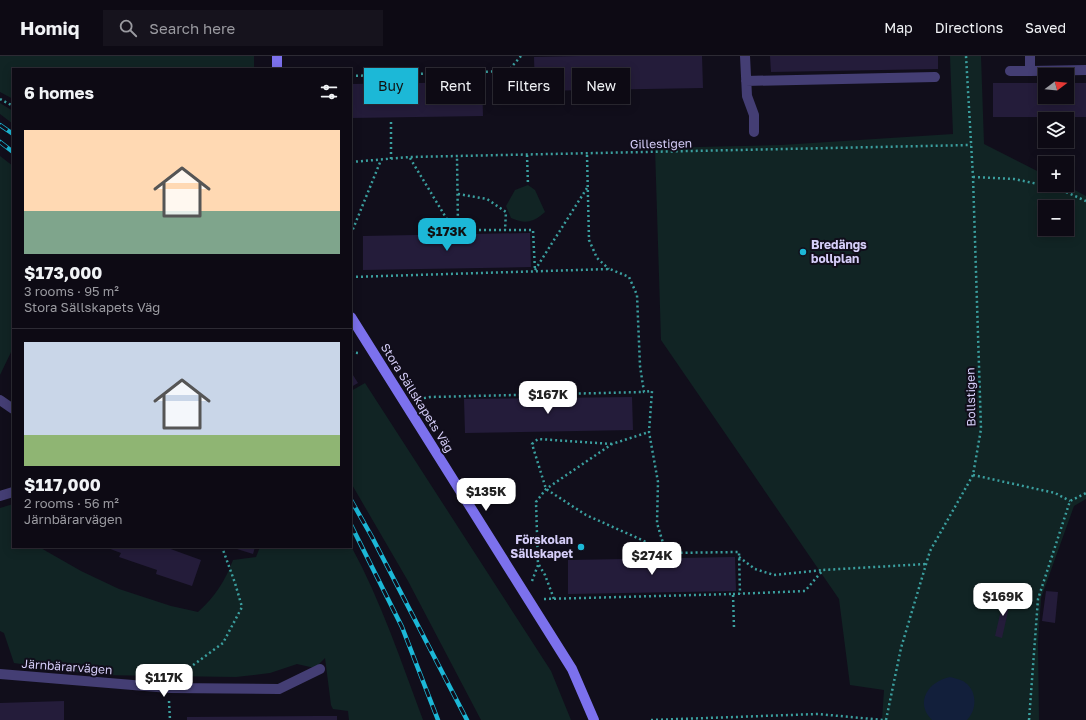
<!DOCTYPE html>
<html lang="en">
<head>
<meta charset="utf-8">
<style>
  body { margin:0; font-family:"Golos Text",sans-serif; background:#16131d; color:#f1f3f6; height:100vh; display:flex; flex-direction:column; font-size:15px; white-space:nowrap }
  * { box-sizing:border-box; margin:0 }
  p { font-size:13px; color:#9a9aa0 }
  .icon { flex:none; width:22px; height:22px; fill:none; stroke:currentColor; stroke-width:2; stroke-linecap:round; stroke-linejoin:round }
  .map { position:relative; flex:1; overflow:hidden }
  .panel { position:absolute; left:12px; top:12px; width:340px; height:480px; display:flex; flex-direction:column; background:#0d0a14; border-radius:0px; box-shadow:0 2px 10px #0003,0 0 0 1px #2d2b34 }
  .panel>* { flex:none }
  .guide { position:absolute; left:364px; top:12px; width:380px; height:36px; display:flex; gap:8px }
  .needle { width:26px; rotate:74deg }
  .fabs { position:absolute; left:1038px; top:12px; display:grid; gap:8px }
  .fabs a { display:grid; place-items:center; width:36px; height:36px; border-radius:0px; background:#0d0a14; box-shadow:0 2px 10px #0003,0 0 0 1px #2d2b34; font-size:20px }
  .price { position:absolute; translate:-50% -34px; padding:0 9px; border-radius:8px; background:#fff; color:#222; font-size:13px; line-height:26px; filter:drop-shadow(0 1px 2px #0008) }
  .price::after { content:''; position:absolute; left:50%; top:24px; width:12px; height:9px; margin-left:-6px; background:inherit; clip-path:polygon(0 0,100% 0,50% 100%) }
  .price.on { background:#1cb8d7; color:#111 }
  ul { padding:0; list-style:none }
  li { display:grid; align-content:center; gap:8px; height:212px; padding:0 12px }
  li+li { border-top:1px solid #2d2b34 }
  li span { display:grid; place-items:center; height:124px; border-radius:0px; color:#555 }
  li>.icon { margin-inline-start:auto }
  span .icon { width:72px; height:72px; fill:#fffc; stroke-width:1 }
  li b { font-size:17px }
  h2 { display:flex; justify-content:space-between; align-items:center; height:48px; padding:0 12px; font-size:17px }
  .tag { padding:0 14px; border-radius:0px; background:#0d0a14; box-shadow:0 2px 10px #0003,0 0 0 1px #2d2b34; font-size:14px; line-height:36px }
  .tag.on { background:#1cb8d7; color:#111 }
  header { display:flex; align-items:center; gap:24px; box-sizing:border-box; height:56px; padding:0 20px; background:#0d0a14; border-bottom:1px solid #2d2b34 }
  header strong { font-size:19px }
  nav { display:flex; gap:22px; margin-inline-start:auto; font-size:14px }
  .search { width:280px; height:36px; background:#16131d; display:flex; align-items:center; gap:10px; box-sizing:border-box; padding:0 14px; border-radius:0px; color:#9a9aa0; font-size:15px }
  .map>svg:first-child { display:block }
  .green { fill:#112424; fill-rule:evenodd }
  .water { fill:#121f3b }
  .building { fill:#241c3a }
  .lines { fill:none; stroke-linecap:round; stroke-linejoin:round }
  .path { stroke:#3b9f9f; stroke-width:2.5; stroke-dasharray:2 3; stroke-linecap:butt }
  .lane { stroke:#443e74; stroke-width:10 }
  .street { stroke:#443e74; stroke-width:10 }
  .secondary { stroke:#7c71ed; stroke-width:10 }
  .rail-casing { stroke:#1cb8d7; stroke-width:4.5 }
  .rail { stroke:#110e1b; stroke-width:3; stroke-dasharray:9; stroke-linecap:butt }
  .poi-dot { fill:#1cb8d7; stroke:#110e1b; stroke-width:1.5 }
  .labels { text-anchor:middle; stroke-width:4; stroke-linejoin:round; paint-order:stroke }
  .street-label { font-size:12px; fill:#d6cef9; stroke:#110e1b }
  .poi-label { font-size:12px; font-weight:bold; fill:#d6cef9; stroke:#110e1b; text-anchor:start }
</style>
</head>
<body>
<header>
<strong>Homiq</strong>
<div class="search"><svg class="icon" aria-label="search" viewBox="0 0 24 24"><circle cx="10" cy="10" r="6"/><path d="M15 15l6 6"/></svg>Search here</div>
<nav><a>Map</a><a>Directions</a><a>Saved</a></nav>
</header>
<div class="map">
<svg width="1086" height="664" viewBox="0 0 1086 664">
  <rect width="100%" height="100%" fill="#110e1b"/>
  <path class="green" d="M0 0H254V13H13V43L0 36Z
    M950 0H981L984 88 1045 119V129H1065L1086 140V443L1074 450 1041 542 1038 587 1039 664H882L884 634 850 629 839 543 661 284 655 92 781 89 953 78ZM1045 151H1067V173H1045Z
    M0 47 13 55V68L0 58Z
    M0 100 13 110V292L0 319Z
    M528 129 535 134 545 156C533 167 525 168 511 162L506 150 515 134Z
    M365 327 551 615 571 664H481L408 525 351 427V335Z
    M13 448V491H39L81 515 119 533 171 550 198 556C215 541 225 525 233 504L256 501 260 491 351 490C381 545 401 605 423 664H349L348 655 333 653 331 649 325 602 315 612 297 608 270 617 236 621 96 619 14 607 4 577 0 575V452Z"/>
  <path class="water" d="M950 621C954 622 959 623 963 625 977 633 978 653 967 664H932C914 646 929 625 950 621Z"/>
  <path class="building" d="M580 0H702L703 32 535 35 534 1Z
    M770 0H938V13L771 16Z
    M482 26 483 60 351 62V28Z
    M993 27H1045V41H1067V27H1086V61H993Z
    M530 177 531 211 363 214V180Z
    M351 316 358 327 351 331Z
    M632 341 633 374 465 377 464 343Z
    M105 491H165L201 504 192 530 156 518 157 514 119 501 121 497Z
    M238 491H255L253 498 237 493Z
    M735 501 736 535 568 538V504Z
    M1046 535 1058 536 1055 567 1042 565Z
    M1004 541 1011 542 1002 582 995 580Z
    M64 645V664H0V647Z
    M317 660H337V664H187V661Z"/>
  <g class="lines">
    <path class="path" d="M351 20 508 15 521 0
      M0 43 13 50
      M527 99 528 129
      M587 99 589 184 597 202 609 213
      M410 102 448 165 458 170 457 101
      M391 103V65
      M351 106 410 101 971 89
      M973 121 1014 123 1057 132 1086 145
      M458 138 487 143 506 156 505 174
      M458 170V174H533L535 215
      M351 178 381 104
      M535 214 587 132
      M351 221 610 213 629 221 637 239 640 310 644 336 652 335 649 376 658 426 657 467 666 497
      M351 296 358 297
      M419 343 430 341 644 336
      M612 388 538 383 532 388 546 433 586 459 642 484 666 497 739 496 740 538
      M973 419 1055 437 1070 445
      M739 501 755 513 774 519 823 514
      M539 509 545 519 554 543
      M532 525 538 509 536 446 546 433 612 388 649 376
      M733 538 805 535 823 514 926 508
      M544 543 733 538 734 572
      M181 618 223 587 242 551 235 527 222 491
      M169 645 170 664
      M651 664 818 658 883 664
      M886 664 901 592 930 495 973 419 981 373 973 121 966 0
      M1029 664 1038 543 1070 445 1086 437"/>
    <path class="lane" d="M745 0 747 40 754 59V76
      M1030 0V15L1086 14
      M1010 15H1030
      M746 25 935 21"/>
    <path class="street" d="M0 344 13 353
      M0 440 13 436
      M0 618 169 632 279 633 320 613"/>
    <path class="secondary" d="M277 0V13
      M351 261 572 613 594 664"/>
    <g class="rail-casing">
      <path id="rail" d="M0 69 13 78
        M0 86 13 96
        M351 444 372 481 467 664
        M351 469 402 571 438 664"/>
    </g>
    <use href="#rail" class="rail"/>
  </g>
  <g class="poi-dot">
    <circle cx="803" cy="196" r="4"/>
    <circle cx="581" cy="491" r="4"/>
  </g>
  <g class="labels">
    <g class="street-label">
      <text transform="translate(661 88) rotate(-1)" y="4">Gillestigen</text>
      <text transform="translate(971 341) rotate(-91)" y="4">Bollstigen</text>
      <text transform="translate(417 342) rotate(58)" y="4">Stora Sällskapets Väg</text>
      <text transform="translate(67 611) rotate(4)" y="4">Järnbärarvägen</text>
    </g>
    <g class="poi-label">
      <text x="811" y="193">Bredängs<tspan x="811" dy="14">bollplan</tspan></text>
      <text x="573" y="488" text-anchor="end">Förskolan<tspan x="573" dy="14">Sällskapet</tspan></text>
    </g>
  </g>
</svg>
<div class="fabs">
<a><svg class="needle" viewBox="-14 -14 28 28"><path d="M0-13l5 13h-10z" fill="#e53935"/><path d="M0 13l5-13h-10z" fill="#9a9aa0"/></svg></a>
<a><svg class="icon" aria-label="layers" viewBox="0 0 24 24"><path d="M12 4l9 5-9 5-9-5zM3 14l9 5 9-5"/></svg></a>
<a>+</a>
<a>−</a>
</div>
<b class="price on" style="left:447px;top:196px">$173K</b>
<b class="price" style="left:548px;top:359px">$167K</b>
<b class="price" style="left:486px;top:456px">$135K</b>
<b class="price" style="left:652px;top:520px">$274K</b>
<b class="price" style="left:1003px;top:561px">$169K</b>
<b class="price" style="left:164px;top:642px">$117K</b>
<div class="guide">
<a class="tag on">Buy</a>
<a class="tag">Rent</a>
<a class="tag">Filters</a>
<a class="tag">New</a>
</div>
<section class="panel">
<h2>6 homes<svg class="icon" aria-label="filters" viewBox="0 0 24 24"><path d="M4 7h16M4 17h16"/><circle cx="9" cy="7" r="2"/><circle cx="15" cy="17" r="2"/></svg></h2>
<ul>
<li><span style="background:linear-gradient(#ffd9b3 65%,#7fa58c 0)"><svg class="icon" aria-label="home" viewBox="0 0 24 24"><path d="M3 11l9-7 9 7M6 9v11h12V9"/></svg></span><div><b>$173,000</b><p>3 rooms · 95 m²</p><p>Stora Sällskapets Väg</p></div></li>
<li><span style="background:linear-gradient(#c9d6e8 75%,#8fb573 0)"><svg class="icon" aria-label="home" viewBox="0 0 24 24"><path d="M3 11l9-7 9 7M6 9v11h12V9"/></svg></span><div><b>$117,000</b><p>2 rooms · 56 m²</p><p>Järnbärarvägen</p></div></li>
</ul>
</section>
</div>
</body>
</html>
